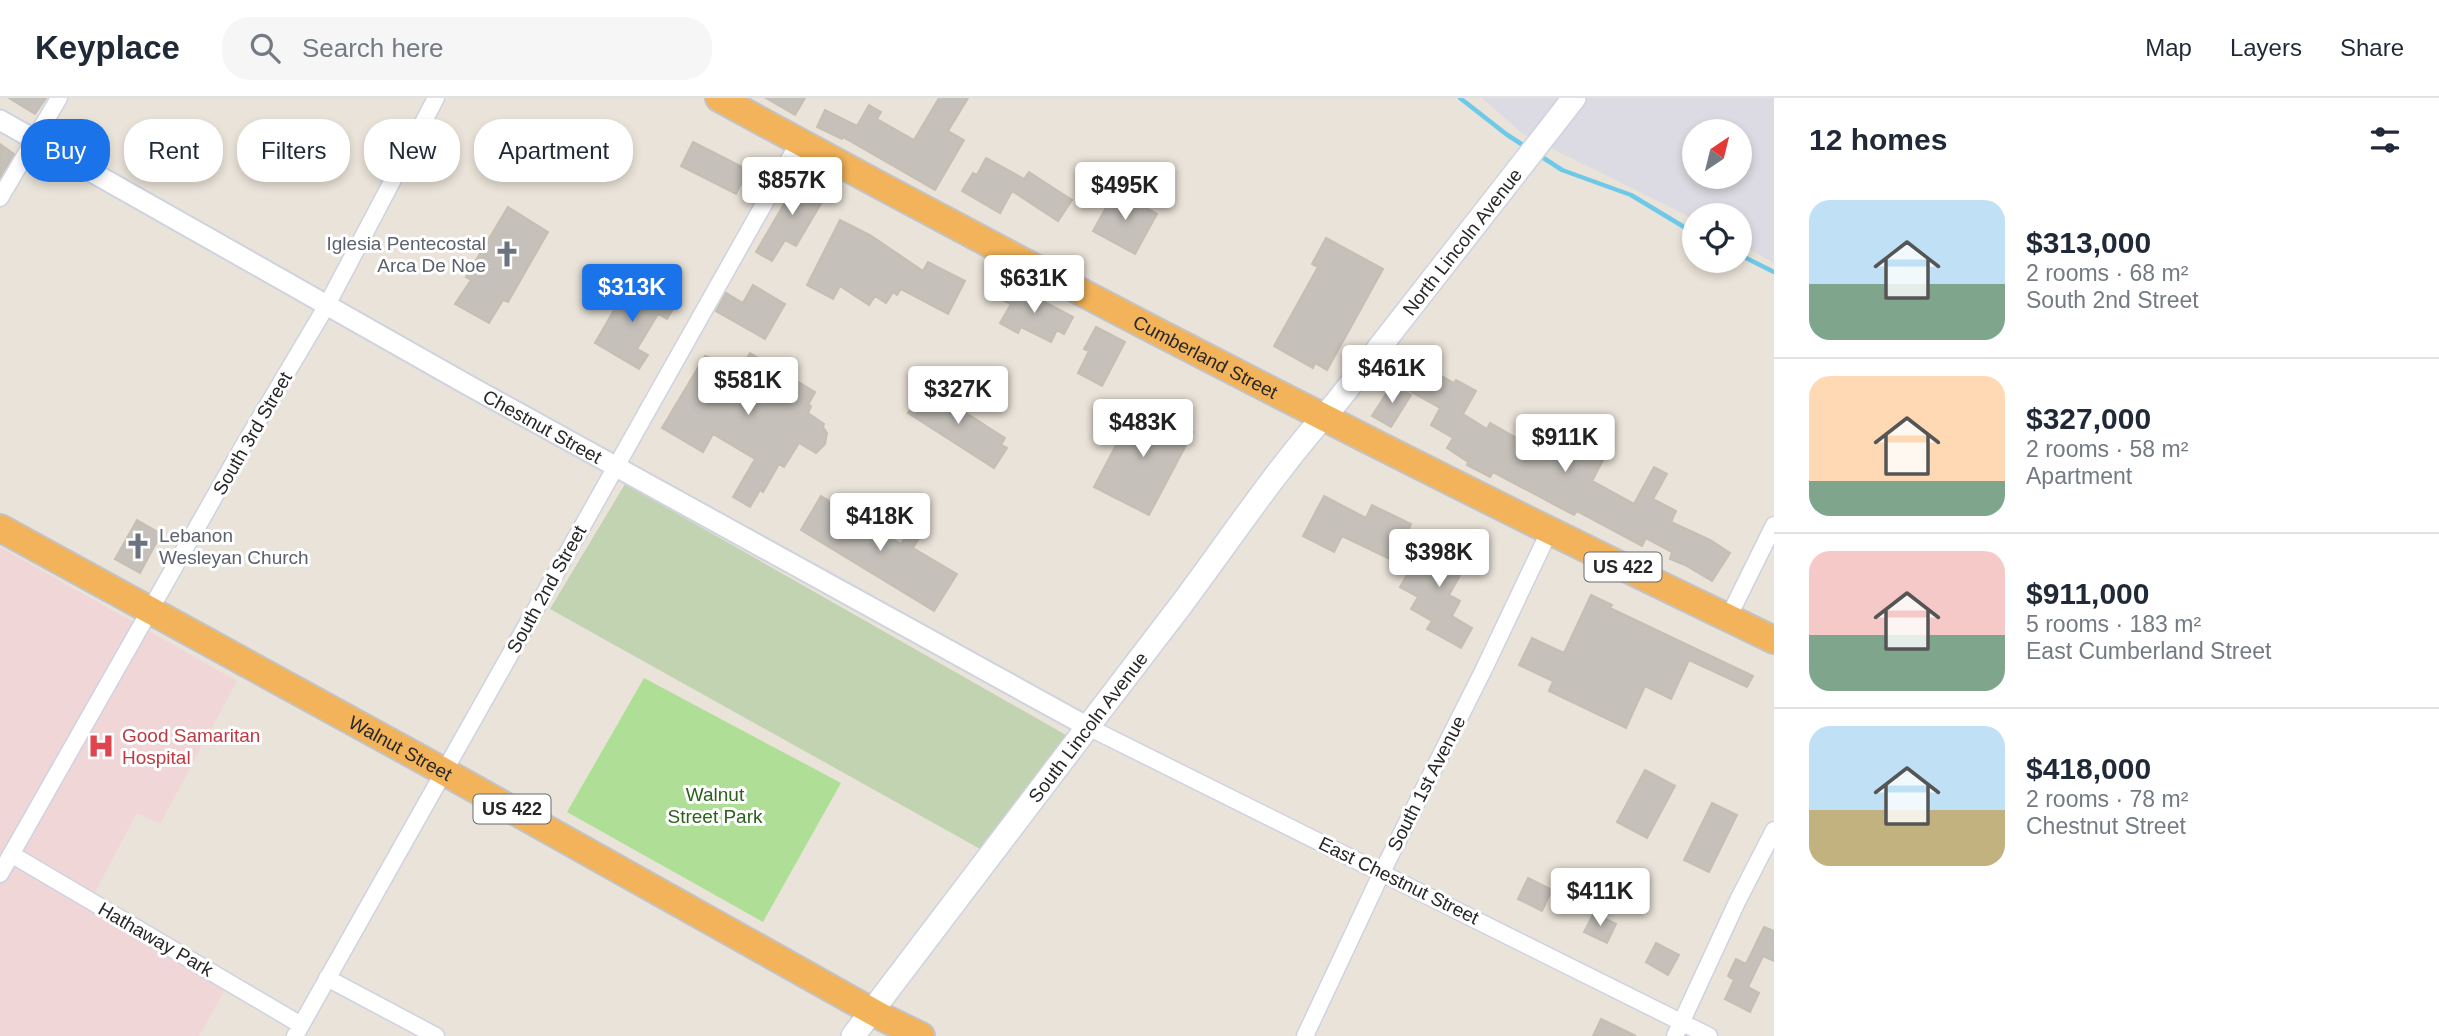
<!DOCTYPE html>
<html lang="en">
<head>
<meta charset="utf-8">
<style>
  body { margin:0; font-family:Helvetica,sans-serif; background:#f6f6f7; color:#1f2937; height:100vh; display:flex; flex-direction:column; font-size:26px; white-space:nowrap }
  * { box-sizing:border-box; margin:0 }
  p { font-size:23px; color:#747a83 }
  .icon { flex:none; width:38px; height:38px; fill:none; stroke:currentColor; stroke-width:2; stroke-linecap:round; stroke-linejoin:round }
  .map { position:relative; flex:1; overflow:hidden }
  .panel { display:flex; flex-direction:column; background:#fff; width:665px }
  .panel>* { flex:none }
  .top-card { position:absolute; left:21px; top:21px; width:665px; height:63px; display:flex; gap:14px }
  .needle { width:46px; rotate:35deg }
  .buttons { position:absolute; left:1682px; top:21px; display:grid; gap:14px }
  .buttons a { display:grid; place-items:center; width:70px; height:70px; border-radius:50%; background:#fff; box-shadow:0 4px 10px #0003; font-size:35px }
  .price { position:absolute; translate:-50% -60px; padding:0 16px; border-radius:7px; background:#fff; color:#222; font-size:23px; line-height:46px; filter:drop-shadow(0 2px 4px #0008) }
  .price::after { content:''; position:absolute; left:50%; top:42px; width:21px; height:16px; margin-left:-10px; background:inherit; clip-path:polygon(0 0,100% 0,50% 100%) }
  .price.current { background:#1a73e8; color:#fff }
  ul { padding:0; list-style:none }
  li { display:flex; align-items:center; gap:21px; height:175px; padding:0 35px }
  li+li { border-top:2px solid #e0e1e3 }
  li span { display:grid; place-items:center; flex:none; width:196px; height:140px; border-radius:21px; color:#555 }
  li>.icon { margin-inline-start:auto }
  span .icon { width:84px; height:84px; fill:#fffc; stroke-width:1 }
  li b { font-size:30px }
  h2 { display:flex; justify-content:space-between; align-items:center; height:84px; padding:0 35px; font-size:30px }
  .tag { padding:0 24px; border-radius:28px; background:#fff; box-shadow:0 4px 10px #0003; font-size:24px; line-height:63px }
  .tag.current { background:#1a73e8; color:#fff }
  header { display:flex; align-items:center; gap:42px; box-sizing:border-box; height:98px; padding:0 35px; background:#fff; border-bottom:2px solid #e0e1e3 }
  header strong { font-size:33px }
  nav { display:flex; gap:38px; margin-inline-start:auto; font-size:24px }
  .search { width:490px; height:63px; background:#f6f6f7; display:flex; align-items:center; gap:18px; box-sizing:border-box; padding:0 24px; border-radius:28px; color:#747a83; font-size:26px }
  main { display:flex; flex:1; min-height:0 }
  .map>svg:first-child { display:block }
  .industrial { fill:#dcdae2; fill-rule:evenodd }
  .medical { fill:#f1d6d7 }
  .green { fill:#afdf97 }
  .cemetery { fill:#c1d3b1 }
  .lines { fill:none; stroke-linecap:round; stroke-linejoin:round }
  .stream { stroke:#6ec9e9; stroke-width:4.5 }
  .building { fill:#c5c0b9; stroke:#c5beb3; stroke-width:2 }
  .minor-casing { stroke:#cfd2e0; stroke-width:19 }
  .tertiary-casing { stroke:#cfd2e0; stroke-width:23 }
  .secondary-casing { stroke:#cfd2e0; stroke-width:26 }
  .trunk-casing { stroke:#c3c3c3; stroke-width:30 }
  .minor { stroke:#fff; stroke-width:16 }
  .tertiary { stroke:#fff; stroke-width:19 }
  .secondary { stroke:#fff; stroke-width:23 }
  .trunk { stroke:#f2b35a; stroke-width:26 }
  .labels { text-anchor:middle; stroke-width:6; stroke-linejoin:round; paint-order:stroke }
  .shield { fill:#fff; stroke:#686868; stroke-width:2 }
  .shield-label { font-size:18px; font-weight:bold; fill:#272727 }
  .street-label { font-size:19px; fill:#272727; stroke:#fff }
  .worship-label { font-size:19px; fill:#5b616d; stroke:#fff; text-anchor:end }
  .health-label { font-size:19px; fill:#be3a42; stroke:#fff; text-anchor:start }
  .park-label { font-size:19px; fill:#2a611b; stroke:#fff }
</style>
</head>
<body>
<header>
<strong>Keyplace</strong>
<div class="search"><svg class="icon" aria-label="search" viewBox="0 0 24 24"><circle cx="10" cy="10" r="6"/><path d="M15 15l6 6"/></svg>Search here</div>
<nav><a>Map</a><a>Layers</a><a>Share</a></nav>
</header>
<main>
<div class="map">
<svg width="1774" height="938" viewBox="0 0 1774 938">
  <rect width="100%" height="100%" fill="#eae3d9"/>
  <path class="industrial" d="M1482 0H1774V165L1740 146V117H1694V121L1523 36ZM1694 33H1740V79H1694Z"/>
  <path class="medical" d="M0 449 237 583 160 726 137 715 88 807 226 890 199 938H0Z"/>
  <path class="green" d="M644 580 841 685 763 824 567 714Z"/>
  <path class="cemetery" d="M625 386 1066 637 982 752 550 511Z"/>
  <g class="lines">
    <path class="stream" d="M1460 0 1506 36 1526 49
      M1539 57 1562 72 1631 97 1694 135
      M1740 157 1774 174"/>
  </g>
  <path class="building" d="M9 0H46L35 16Z
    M766 0H805L795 17Z
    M939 0H968L948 33 964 42 935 92 843 39 842 41 817 29 825 12 857 28 869 7 881 14 877 21 914 42Z
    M693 44 748 72 736 96 681 68Z
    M0 46 14 56 0 79Z
    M986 60 1024 81 1029 74 1072 102 1058 123 1012 93 1000 115 962 93 973 75 977 77Z
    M792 77 826 97 796 148 785 142 772 163 756 154 787 101 781 97Z
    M1115 93 1157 116 1135 156 1093 133Z
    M508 109 548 134 508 204 503 202 489 225 455 206 471 182 466 179Z
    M840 122 870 137 923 173 928 164 965 183 948 216 901 191 897 197 893 194 886 205 875 198 869 207 840 188 833 201 807 187Z
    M1326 140 1383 171 1327 272 1315 265 1313 270 1274 248 1318 169 1312 166Z
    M631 183 674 209 667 221 658 216 637 251 648 257 639 271 595 245Z
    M753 187 785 206 765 241 716 213 726 195 743 205Z
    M1013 187 1073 219 1064 236 1057 232 1051 244 1021 229 1018 235 1000 225 1011 206 1004 203Z
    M1096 229 1125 244 1102 288 1078 275 1089 253 1084 251Z
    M750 255 815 294 808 307 811 308 808 315 824 326 823 329 827 335 825 346 816 355 799 345 784 369 779 366 763 394 760 392 750 409 733 399 755 361 713 336 703 354 662 330 705 258 721 264 738 275Z
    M1424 268 1454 285 1456 282 1476 293 1463 316 1487 331 1490 325 1529 347 1544 320 1568 333 1572 326 1611 347 1592 383 1634 406 1654 369 1667 376 1653 401 1676 413 1671 424 1710 442 1730 455 1712 483 1685 467 1670 461 1672 454 1646 440 1642 448 1577 413 1574 417 1493 374 1490 379 1467 367 1468 364 1447 350 1453 340 1431 327 1440 310 1410 293Z
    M1393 285 1411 297 1391 329 1372 318Z
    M926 286 937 292 935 295 1005 340 1001 347 1007 350 994 370 908 315Z
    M1138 305 1193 334 1149 417 1094 389Z
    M821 398 901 446 910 432 920 438 913 450 957 476 934 513 801 432Z
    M1324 398 1366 420 1372 407 1411 426 1394 463 1342 438 1334 454 1303 438Z
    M137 422 161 436 140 475 115 461Z
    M1440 435 1467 450 1458 466 1464 470 1449 497 1460 503 1452 518 1472 530 1461 550 1427 531 1432 523 1411 511 1418 499 1400 489 1415 463 1421 467Z
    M1591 497 1612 507 1610 510 1753 578 1747 589 1689 562 1671 601 1645 588 1626 630 1549 593 1553 583 1519 567 1532 540 1564 555Z
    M1645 672 1675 688 1647 740 1617 724Z
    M1712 705 1737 717 1709 774 1684 762Z
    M1528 780 1552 792 1542 813 1518 801Z
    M1594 815 1616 826 1607 845 1584 834Z
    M1764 829 1774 833V863L1763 858 1748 889 1759 895 1750 914 1725 901 1734 882 1728 878 1736 861 1746 866Z
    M1656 845 1679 857 1668 877 1646 864Z
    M1601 921 1636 938H1593Z"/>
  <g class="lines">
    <g class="minor-casing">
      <path id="minor" d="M0 100 59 0
        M1728 520 1774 427
        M1088 629 1709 938
        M11 756 301 927
        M0 776 241 352 327 207 436 0
        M327 880 436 938
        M295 938 799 44
        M1305 938 1382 774 1484 571 1549 434
        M1675 938 1738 802 1774 732"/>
    </g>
    <g class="tertiary-casing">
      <g id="tertiary">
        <path id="s1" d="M0 22 466 286 1088 629"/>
      </g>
    </g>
    <g class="secondary-casing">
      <g id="secondary">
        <path id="s2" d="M853 938C963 794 1071 650 1181 507 1232 439 1278 368 1336 305L1574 0"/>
      </g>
    </g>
    <g class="trunk-casing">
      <g id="trunk">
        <path id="s3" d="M719 0C1066 190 1418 371 1774 542"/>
        <path id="s4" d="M0 430 443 673 882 919 921 938"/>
      </g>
    </g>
    <use href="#minor" class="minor"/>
    <use href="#tertiary" class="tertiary"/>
    <use href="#secondary" class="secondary"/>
    <use href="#trunk" class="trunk"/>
  </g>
  <defs>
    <g id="church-bare" transform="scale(2.1)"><path d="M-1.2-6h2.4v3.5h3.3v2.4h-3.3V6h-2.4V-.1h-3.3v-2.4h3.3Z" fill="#6b7280" stroke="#fff" stroke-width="2.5" paint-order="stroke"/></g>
    <g id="hospital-bare" transform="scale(2.1)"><path d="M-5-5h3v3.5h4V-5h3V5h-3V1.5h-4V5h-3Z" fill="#e0444e" stroke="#fff" stroke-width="2.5" paint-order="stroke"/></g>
  </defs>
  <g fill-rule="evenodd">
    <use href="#church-bare" x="507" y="156"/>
    <use href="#church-bare" x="138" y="448"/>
    <use href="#hospital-bare" x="101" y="648"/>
  </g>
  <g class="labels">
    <g class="shield">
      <rect x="1584.5" y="454.5" width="77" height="29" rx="5"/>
      <rect x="473.5" y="696.5" width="77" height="29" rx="5"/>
    </g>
    <g class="shield-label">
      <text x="1623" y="475">US 422</text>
      <text x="512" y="717">US 422</text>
    </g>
    <g class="street-label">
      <text dy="7" stroke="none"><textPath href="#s2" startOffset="1001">North Lincoln Avenue</textPath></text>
      <text dy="7" stroke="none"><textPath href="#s3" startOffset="551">Cumberland Street</textPath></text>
      <text dy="7" stroke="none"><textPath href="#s1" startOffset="623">Chestnut Street</textPath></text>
      <text transform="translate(252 335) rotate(-60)" y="7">South 3rd Street</text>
      <text transform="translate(546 491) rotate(-61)" y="7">South 2nd Street</text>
      <text dy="7" stroke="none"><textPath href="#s2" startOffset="388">South Lincoln Avenue</textPath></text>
      <text dy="7" stroke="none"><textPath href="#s4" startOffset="457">Walnut Street</textPath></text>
      <text transform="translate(1426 685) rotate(-63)" y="7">South 1st Avenue</text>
      <text transform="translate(1399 782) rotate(26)" y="7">East Chestnut Street</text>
      <text transform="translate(156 841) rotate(30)" y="7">Hathaway Park</text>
    </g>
    <g class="worship-label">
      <text x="486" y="152">Iglesia Pentecostal<tspan x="486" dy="22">Arca De Noe</tspan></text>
      <text x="159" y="444" text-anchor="start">Lebanon<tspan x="159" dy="22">Wesleyan Church</tspan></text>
    </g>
    <g class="health-label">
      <text x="122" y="644">Good Samaritan<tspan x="122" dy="22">Hospital</tspan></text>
    </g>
    <g class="park-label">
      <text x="715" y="703">Walnut<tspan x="715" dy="22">Street Park</tspan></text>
    </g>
  </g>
</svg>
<div class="buttons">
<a><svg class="needle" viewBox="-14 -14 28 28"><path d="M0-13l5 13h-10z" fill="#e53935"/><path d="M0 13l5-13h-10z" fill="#747a83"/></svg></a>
<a><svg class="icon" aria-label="locate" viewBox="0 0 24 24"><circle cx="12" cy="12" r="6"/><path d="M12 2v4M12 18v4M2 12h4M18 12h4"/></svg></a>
</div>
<b class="price" style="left:792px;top:119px">$857K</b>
<b class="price" style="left:1125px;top:124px">$495K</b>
<b class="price" style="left:1034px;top:217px">$631K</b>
<b class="price current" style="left:632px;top:226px">$313K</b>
<b class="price" style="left:1392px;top:307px">$461K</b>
<b class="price" style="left:748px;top:319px">$581K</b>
<b class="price" style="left:958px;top:328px">$327K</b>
<b class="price" style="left:1143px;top:361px">$483K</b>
<b class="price" style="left:1565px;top:376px">$911K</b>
<b class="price" style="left:880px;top:455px">$418K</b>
<b class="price" style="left:1439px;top:491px">$398K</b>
<b class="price" style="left:1600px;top:830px">$411K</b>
<div class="top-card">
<a class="tag current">Buy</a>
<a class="tag">Rent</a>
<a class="tag">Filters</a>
<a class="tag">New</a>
<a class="tag">Apartment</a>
</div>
</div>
<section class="panel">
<h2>12 homes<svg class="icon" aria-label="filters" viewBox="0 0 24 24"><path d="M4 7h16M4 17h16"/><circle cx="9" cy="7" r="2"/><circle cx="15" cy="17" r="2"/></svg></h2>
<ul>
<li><span style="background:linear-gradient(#bfe0f5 60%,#7fa58c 0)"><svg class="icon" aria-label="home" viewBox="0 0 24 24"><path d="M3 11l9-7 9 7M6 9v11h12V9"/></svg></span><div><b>$313,000</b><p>2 rooms · 68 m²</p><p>South 2nd Street</p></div></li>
<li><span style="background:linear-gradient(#ffd9b3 75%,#7fa58c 0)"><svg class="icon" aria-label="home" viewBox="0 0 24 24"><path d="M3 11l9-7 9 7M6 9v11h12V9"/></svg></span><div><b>$327,000</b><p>2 rooms · 58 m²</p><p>Apartment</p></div></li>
<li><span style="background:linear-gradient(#f6c9c9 60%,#7fa58c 0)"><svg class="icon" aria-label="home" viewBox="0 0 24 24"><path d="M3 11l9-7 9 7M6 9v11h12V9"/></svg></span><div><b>$911,000</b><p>5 rooms · 183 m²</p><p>East Cumberland Street</p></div></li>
<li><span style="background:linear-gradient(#bfe0f5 60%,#c2b280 0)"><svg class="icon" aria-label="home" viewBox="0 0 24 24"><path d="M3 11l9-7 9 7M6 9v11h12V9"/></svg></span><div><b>$418,000</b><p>2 rooms · 78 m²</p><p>Chestnut Street</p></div></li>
</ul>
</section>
</main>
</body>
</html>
